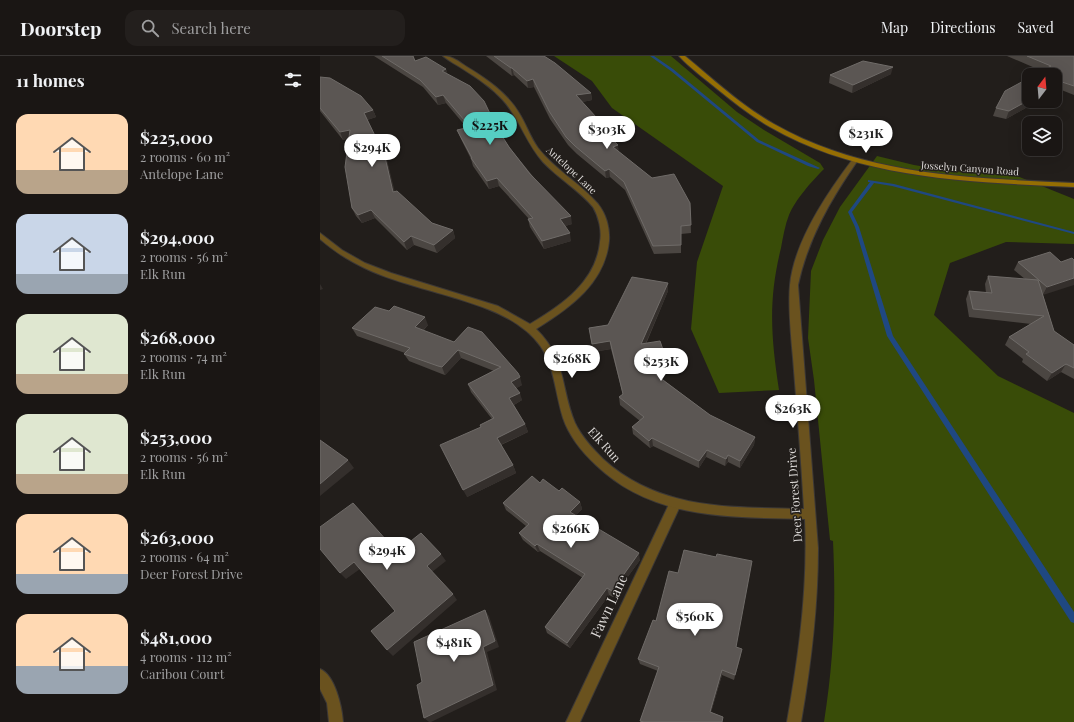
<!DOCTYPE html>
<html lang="en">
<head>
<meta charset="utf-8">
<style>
  body { margin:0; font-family:"Playfair Display",serif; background:#231f1d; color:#f1f3f6; height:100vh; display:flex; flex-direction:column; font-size:15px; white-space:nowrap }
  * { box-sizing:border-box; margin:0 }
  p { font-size:13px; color:#9f9fa0 }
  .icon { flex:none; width:22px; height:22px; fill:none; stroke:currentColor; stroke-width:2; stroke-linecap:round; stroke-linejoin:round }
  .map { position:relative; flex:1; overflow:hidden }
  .details { display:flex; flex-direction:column; background:#1a1614; width:320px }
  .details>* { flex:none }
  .needle { width:26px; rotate:16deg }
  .controls { position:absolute; left:702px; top:12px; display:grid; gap:8px }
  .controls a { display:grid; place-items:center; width:40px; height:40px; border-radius:8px; background:#1a1614; box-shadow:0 4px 16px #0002,0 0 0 1px #383534; font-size:20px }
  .price { position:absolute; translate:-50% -34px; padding:0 9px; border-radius:14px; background:#fff; color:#222; font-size:13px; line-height:26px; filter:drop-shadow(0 1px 2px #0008) }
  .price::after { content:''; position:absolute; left:50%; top:24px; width:12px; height:9px; margin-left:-6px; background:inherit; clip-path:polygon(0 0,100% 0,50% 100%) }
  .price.on { background:#56cec3; color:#111 }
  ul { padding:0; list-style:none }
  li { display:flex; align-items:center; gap:12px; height:100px; padding:0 16px }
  li span { display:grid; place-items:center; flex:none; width:112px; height:80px; border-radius:12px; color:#555 }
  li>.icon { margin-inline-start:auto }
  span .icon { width:48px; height:48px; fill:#fffc; stroke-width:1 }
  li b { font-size:17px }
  h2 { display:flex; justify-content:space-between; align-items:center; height:48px; padding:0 16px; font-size:17px }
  header { display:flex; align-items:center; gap:24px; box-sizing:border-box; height:56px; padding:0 20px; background:#1a1614; border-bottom:1px solid #383534 }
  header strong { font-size:19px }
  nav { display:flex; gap:22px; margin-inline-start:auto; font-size:14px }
  .search { width:280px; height:36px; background:#231f1d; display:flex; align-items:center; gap:10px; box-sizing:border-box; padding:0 14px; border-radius:12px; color:#9f9fa0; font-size:15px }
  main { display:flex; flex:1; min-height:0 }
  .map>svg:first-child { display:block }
  .green { fill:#394c08 }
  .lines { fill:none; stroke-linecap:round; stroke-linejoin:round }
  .stream { fill:#1f4882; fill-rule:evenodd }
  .lane-casing { stroke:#3c3836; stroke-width:2 }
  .street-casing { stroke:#3c3836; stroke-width:2 }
  .secondary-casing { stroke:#3c3836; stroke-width:2 }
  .lane { fill:#6a521e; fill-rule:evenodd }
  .street { fill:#6a521e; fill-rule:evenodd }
  .secondary { fill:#956e03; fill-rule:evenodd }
  .wall { fill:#4b4642 }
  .shaded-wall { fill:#342f2c }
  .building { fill:#5b5653; stroke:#6f6b68 }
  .labels { text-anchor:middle; stroke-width:3; stroke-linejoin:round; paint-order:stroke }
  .far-street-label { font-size:10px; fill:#dedbd9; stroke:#221e1b }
  .street-label { font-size:12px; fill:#dedbd9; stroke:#221e1b }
  .near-street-label { font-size:14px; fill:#dedbd9; stroke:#221e1b }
</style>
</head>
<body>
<header>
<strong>Doorstep</strong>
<div class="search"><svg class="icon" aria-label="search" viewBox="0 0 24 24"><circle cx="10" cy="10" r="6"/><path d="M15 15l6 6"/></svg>Search here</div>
<nav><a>Map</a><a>Directions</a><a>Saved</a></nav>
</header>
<main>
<section class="details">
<h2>11 homes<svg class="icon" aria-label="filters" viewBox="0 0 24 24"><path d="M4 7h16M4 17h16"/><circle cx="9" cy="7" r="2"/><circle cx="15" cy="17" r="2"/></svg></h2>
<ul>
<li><span style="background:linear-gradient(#ffd9b3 70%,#b9a48a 0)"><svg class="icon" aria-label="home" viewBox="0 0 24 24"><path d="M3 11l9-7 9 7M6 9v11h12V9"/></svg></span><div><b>$225,000</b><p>2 rooms · 60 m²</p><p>Antelope Lane</p></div></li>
<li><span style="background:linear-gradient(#c9d6e8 75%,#9aa5b1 0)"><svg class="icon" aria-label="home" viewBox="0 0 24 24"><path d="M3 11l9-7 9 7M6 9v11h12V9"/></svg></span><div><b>$294,000</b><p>2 rooms · 56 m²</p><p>Elk Run</p></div></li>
<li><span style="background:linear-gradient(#dfe7d0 75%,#b9a48a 0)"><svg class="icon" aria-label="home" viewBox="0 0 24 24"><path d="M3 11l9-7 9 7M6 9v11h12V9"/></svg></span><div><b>$268,000</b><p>2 rooms · 74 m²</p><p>Elk Run</p></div></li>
<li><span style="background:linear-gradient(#dfe7d0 75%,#b9a48a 0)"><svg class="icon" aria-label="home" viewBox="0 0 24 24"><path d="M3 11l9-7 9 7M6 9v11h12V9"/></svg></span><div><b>$253,000</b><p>2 rooms · 56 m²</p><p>Elk Run</p></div></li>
<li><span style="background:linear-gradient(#ffd9b3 75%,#9aa5b1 0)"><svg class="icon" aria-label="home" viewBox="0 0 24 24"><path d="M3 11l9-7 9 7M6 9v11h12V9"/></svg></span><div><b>$263,000</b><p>2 rooms · 64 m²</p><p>Deer Forest Drive</p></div></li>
<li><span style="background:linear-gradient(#ffd9b3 65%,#9aa5b1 0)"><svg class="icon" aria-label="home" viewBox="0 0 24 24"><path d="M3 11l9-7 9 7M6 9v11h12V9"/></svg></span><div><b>$481,000</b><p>4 rooms · 112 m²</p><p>Caribou Court</p></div></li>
</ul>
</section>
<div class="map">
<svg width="754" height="666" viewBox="0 0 754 666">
  <rect width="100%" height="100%" fill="#221e1b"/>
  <path class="green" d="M234 0H351L417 56 444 74 500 107 504 113C492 125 475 144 469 159 465 169 463 181 461 192 448 244 451 281 459 334L399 337 371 273 377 206 403 130 292 52 272 25Z
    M557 100 594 109 630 115 697 120 754 143V188L686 186 630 207 614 259 678 320 754 357V666H504C514 603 516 549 513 485L510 484 494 324 488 282 491 215 503 184 520 151Z"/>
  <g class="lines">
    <path class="stream" d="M330 0H334L353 13 439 84 500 112 498 113 488 110 437 86 351 15Z
      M548 124 574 128 754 176V178L572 130 554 127 532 156 539 171 573 280 754 556V567L751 566 567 280 535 171 528 156 550 126H548Z"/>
    <g class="lane-casing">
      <path id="lane" d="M355 443 359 444 361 448 260 666H246L351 444Z"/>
    </g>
    <g class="street-casing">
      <path id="street" d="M123 0C133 0 139 6 147 11 167 23 187 37 199 57 206 68 210 81 218 92 235 114 260 127 278 148 286 158 290 172 289 185 285 227 250 252 216 273 247 303 240 331 255 367 261 380 273 393 283 403 340 455 412 451 484 453 481 402 477 352 473 302 471 280 468 250 470 229 474 186 507 137 533 103L538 104C511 143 488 182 478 229L498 492C498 551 491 608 481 666H467C479 598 488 532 485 463 411 461 333 464 276 409 262 396 249 380 243 362 231 322 236 294 197 268 178 255 154 248 132 241 82 226 40 218 0 183V177L22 194 45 207 71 217 178 250 210 268C242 249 276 226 280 186 282 175 279 161 273 151 259 134 238 122 223 106 206 87 199 61 182 43 171 31 157 22 143 13 137 9 129 5 123 0Z
        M0 613C15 619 22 651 23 666H9L7 647 0 633Z"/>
    </g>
    <g class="secondary-casing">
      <path id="secondary" d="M359 0H365C394 24 422 50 454 68 545 120 652 122 754 127V131C651 126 542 124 450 71 431 60 413 46 396 32 384 22 370 12 359 0Z"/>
    </g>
    <use href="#lane" class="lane"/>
    <use href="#street" class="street"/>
    <use href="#secondary" class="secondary"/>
  </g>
  <path class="wall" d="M54 0H93L95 5 126 13 127 18 177 72 189 91 252 168 245 170 251 185 224 193 210 171 208 163H209L179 130 169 133 153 110 151 103 140 81 137 74 147 72 126 47 118 49 103 31Z
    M166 0H224L271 37 272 44 262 46 276 68 298 95 332 122 370 147 371 177 361 178V197L334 198 305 134 290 121 286 122 257 98 248 89 230 63 214 31 208 32 194 19 192 20Z
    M687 0H754V39L739 33 735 36V19L722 15Z
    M571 18 532 37 509 27 510 19Z
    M0 21 53 54 56 61 47 64 59 88 65 96 74 136 112 167 133 174 135 182 117 197 94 189 87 194 55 162 42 167 36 160 32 152 29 82 23 84 0 55Z
    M709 45H718L686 63 673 60 676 52Z
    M698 206H741L723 239 734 275 754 289V323L741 316 727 325 702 306 703 303 685 289 689 281 711 268 649 261 646 243 649 235 666 237 665 228 668 220 705 223 694 214Z
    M348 227V235L326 288 347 305V313L333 316 390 359 435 381 434 389 420 412 408 406 405 410 386 401 379 412 333 390 330 392 313 378 312 371 320 365 300 349 299 341 303 339 291 293 273 296 269 272 288 269Z
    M108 269 103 275 134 286 148 271 202 329 196 332 202 344 194 349 205 368 208 376 181 389 193 409 196 417 147 441 161 371 160 369 172 363 151 336 148 328 174 315 141 302 125 319 122 318 89 305 84 298 85 297 37 280 32 272Z
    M220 427 260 446 262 453 256 459 320 504 293 541 289 539 250 592 227 577 225 571 263 522 220 495 218 496 203 484 199 477 206 470 186 454 183 447Z
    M396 501 416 591 421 599 414 624 402 619 391 656 403 661 402 666H321L320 665 338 615 320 608 318 603 358 517Z"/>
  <path class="shaded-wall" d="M573 11 571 18 532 37 533 29Z
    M191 12H192L194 19 192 20Z
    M126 13 128 21 122 15Z
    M213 23 214 31 208 32 207 25Z
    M742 26 739 33 735 36V30Z
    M271 37 272 44 258 47 256 39Z
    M123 39 126 47 118 49 116 41Z
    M709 44V45H718L686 63 689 55Z
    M53 54 56 61 47 64 44 57Z
    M276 61 277 68 270 62Z
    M30 74 33 81 23 84 20 76Z
    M62 88 65 96 77 144 73 136Z
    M298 89 299 97 293 91Z
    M289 113 290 121 286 122 285 115Z
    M177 122 179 130 169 133 167 125Z
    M51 154 55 162 42 167 38 159Z
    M251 160 252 168 242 171 240 163Z
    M133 174 135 182 117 197 114 189Z
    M250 177 251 185 224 193 222 185Z
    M91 180 94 189 87 194 84 186Z
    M754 222V229L723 239 727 231Z
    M348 227V235L322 296 321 288Z
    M0 228 3 233 0 234Z
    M105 261 108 269 98 279 95 271Z
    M290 285 291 293 273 296 272 288Z
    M138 294 141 302 125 319 122 311Z
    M347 305V313L325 318 324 310Z
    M746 308 741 316 727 325 732 317Z
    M200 321 202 329 194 334 191 326Z
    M200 337 202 344 192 350 189 342Z
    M205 368 208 376 180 389 177 382Z
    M435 381 434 389 420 412V405Z
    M332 382 333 390 330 392 329 385Z
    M387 394 386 401 379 412V405Z
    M408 399V406L405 410 406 403Z
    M28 404 34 412 0 440V428Z
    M193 409 196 417 147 441 143 434Z
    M260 446 262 453 252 463 250 456Z
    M217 488 220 495 218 496 215 490Z
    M319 497 320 504 293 541 292 535Z
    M121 498 126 505 112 516 107 510Z
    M34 506 40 513 26 523 20 517Z
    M287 532 289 539 250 592 247 587Z
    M133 538 137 544 73 600 67 594Z
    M165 554 169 560 179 591 167 596 177 634 111 666H109L104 662 163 591Z
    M422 593 421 599 414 624 415 619Z
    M402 614V619L390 660V656Z"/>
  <path class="building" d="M62 0H93L95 5 106 1 126 13 122 15 150 30 164 45 177 72 189 91 210 118 251 160 240 163 250 177 222 185 208 163 213 162 177 122 167 125 151 102H152L137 74 150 71 123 39 116 41 100 24Z
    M174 0H224L235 7 271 37 256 39 276 61 270 62 298 89 293 91 332 122 354 118 370 147 371 169 361 170V189L333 190 304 126 289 113 285 115 255 90 246 81 229 55 213 23 207 25 192 12H191Z
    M707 0H754V30L742 26 735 30V19H714L731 10Z
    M543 5 573 11 533 29 510 19Z
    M0 21 10 22 41 40 53 54 44 57 59 88H62L73 136 77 135 112 167 133 174 114 189 91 180 84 186 51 154 38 159 32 152 25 111 30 74 20 76 0 52Z
    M709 22V44L689 55 676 52 685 35Z
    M730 196 741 206 752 202 754 204V222L727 231 698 206Z
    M668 220 718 224 734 275 754 289V312L746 308 732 317 706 298 709 296 689 281 724 260 653 253 649 235 672 237Z
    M312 221 348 227 321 288 340 285 347 305 324 310 390 359 435 381 420 405 408 399 406 403 387 394 379 405 332 382 329 385 312 371 324 361 299 341 303 338 290 285 272 288 269 272 288 269Z
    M74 250 105 261 95 271 134 286 148 271 162 276 198 317 200 321 191 326 200 337 189 342 205 368 177 382 193 409 143 434 120 389 161 371 160 369 174 362 148 328 181 311 138 294 122 311 118 310 84 298 90 292 32 272 55 251 69 255Z
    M0 384 28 404 0 428Z
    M212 420 220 427 223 423 239 435 242 432 260 446 250 456 319 497 292 535 287 532 247 587 225 571 265 518 217 488 215 490 199 477 209 468 183 447Z
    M33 447 77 496 101 477 121 498 107 510 133 538 67 594 51 575 75 555 34 506 20 517 0 493V471Z
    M364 494 396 501 397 498 432 505 416 591 422 593 415 619 402 614 390 656 403 661 402 666H324L320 665 339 611 318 603 333 564 336 565 349 515 358 517Z
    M165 554 175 585 163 591 173 629 104 662 97 629 102 626 94 586Z"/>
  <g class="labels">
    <g class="far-street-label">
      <text transform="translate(650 112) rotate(4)" y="4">Josselyn Canyon Road</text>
      <text transform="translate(252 114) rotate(43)" y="4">Antelope Lane</text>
    </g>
    <g class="street-label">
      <text transform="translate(284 389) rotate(48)" y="4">Elk Run</text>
      <text transform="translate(475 439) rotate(-94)" y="4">Deer Forest Drive</text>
    </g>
    <g class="near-street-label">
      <text transform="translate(289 550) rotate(-65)" y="5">Fawn Lane</text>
    </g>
  </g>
</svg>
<div class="controls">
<a><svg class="needle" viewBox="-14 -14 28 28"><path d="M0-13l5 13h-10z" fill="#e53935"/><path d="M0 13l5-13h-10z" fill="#9f9fa0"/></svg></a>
<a><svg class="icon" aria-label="layers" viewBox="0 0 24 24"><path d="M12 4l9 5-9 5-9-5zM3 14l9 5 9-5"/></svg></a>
</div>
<b class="price on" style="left:170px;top:90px">$225K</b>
<b class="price" style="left:287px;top:94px">$303K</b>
<b class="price" style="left:546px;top:98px">$231K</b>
<b class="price" style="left:52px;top:112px">$294K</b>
<b class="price" style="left:252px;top:323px">$268K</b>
<b class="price" style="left:341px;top:326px">$253K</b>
<b class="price" style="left:473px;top:373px">$263K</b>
<b class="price" style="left:251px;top:493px">$266K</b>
<b class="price" style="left:67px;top:515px">$294K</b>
<b class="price" style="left:375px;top:581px">$560K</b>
<b class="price" style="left:134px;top:607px">$481K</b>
</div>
</main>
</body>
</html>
